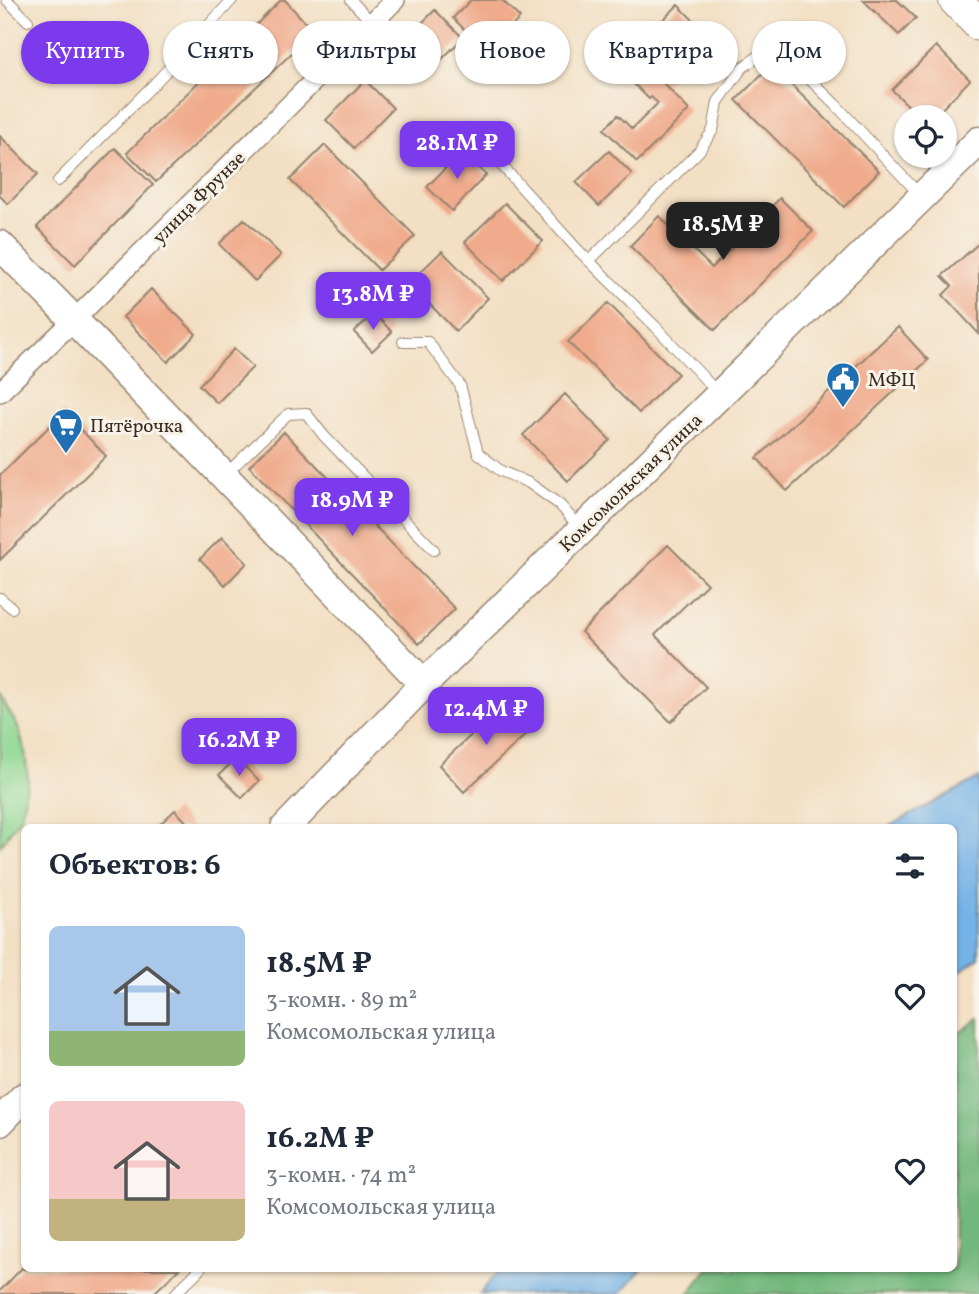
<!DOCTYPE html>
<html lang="ru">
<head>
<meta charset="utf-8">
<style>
  body { margin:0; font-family:Vollkorn,serif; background:#f6f6f7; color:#1f2937; height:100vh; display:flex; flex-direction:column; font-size:26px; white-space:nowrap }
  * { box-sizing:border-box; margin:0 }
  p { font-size:23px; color:#747a83 }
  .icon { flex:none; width:38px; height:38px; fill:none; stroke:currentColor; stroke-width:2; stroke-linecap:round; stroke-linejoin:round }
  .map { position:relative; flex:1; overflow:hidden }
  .sheet { position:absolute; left:21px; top:824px; width:936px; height:448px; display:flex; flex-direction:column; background:#fff; border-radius:10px; box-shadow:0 2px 5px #0004 }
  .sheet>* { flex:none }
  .top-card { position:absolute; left:21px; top:21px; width:938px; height:63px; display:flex; gap:14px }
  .buttons { position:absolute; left:894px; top:105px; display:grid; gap:14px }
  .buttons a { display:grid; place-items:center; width:63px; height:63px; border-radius:50%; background:#fff; box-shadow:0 2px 5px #0004; font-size:35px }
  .price { position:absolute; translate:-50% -60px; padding:0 16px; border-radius:14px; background:#7c3aed; color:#fff; font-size:23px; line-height:46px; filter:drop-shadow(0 2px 4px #0008) }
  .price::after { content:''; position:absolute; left:50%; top:42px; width:21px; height:16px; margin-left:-10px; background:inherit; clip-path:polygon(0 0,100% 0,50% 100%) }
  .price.on { background:#222; color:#fff }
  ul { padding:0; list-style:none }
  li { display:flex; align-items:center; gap:21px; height:175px; padding:0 28px }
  li span { display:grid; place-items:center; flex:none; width:196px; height:140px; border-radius:10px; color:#555 }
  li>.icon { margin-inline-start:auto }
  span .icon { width:84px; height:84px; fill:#fffc; stroke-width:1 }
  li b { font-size:30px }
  h2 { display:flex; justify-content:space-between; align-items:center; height:84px; padding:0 28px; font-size:30px }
  .chip { padding:0 24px; border-radius:32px; background:#fff; box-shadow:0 2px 5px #0004; font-size:24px; line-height:63px }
  .chip.on { background:#7c3aed; color:#fff }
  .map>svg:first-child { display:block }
  .green { fill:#8ed793; stroke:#648058; stroke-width:2 }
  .forest { fill:#72b87d; stroke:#56714e; stroke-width:2 }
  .water { fill:#75b2e7; stroke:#586e82; stroke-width:2 }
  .building { fill:#f0ab8c }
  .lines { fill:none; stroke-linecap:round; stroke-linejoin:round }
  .lane-casing { stroke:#978470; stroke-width:12 }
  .street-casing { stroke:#978470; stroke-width:22 }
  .secondary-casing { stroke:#978470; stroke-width:31 }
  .primary-casing { stroke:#978470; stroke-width:34 }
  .lane { stroke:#fff; stroke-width:10 }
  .street { stroke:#fff; stroke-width:19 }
  .secondary { stroke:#fff; stroke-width:28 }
  .primary { stroke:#fff; stroke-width:32 }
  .labels { text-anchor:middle; stroke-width:6; stroke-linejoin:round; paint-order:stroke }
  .street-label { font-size:19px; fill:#3b2a1e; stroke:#f7f3e8 }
  .poi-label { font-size:19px; fill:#3b2a1e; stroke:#f7f3e8; text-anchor:start }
</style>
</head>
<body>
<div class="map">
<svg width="979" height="1294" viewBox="0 0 979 1294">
  <rect width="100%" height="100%" fill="#f7f3e8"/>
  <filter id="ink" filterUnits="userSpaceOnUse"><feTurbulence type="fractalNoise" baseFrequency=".0143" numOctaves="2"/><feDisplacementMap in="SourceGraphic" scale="14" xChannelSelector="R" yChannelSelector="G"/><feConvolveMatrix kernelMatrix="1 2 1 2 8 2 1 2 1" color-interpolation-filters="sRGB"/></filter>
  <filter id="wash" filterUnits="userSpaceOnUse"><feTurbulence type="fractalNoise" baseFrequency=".00686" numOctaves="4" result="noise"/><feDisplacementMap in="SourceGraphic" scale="28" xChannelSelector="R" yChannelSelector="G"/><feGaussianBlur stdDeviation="1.57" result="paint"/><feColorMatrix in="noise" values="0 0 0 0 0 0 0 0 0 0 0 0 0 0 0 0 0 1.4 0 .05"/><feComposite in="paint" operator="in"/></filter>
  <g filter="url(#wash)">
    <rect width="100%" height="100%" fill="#f3dfc3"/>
    <path class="green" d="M0 697 18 727 25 752 28 780 21 816 0 846Z"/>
    <path class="forest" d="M979 1018V1294H688L708 1269H954V1037Z"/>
    <path class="water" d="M979 778V958L954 975V828H886Z
      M500 1269H642L620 1294H480Z"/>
    <g id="blocks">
      <path class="building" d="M281 0H285L314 32 156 182 127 153Z
        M471 0H502L520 18 487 52 453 18Z
        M863 0H897L916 18 899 35Z
        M678 5 702 29 672 58 681 67 664 84 689 110 637 162 604 129 618 115 632 129 658 103 651 97 649 99 616 66Z
        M435 10 463 38 432 69 404 41Z
        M936 46 970 80 934 117H920L892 90Z
        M771 65 879 171 844 207 736 100Z
        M365 80 393 108 354 148 326 120Z
        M0 136 38 174 8 204 0 196Z
        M325 145 415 236 379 270 290 180Z
        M115 148 153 185 75 265 37 227Z
        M462 151 486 175 452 211 427 187Z
        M609 151 632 174 599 206 576 182Z
        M780 198 813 231 715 330 630 246 659 216 712 268Z
        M505 203 543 241 503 281 465 242Z
        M244 219 281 255 255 281 219 244Z
        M979 243V334L943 295 952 286 942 276Z
        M442 251 488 298 456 331 409 283Z
        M151 289 196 334 168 362 123 317Z
        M608 303 678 374 639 413 568 342Z
        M374 313 392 332 372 351 354 332Z
        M898 327 928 360 787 491 757 458Z
        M234 349 253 367 217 403 199 385Z
        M565 394 610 440 568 481 523 435Z
        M64 412 106 456 0 560V475Z
        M284 432 455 609 419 644 249 466Z
        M222 537 247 563 225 585 200 559Z
        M668 545 707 584 655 635 706 687 671 722 581 632Z
        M507 702 532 729 464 792 439 765Z
        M236 758 259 781 242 798 219 775Z
        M175 810 192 828H162L159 825Z
        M24 1266V1269H179L153 1294H0V1291Z"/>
    </g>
  </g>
  <g filter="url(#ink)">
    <use href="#blocks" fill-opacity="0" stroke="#978470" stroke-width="2"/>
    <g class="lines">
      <g class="lane-casing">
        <path id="lane" d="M7 0 28 21
          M351 0 372 23
          M495 158 578 250 655 326 717 392
          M58 181 156 82 232 0
          M589 261 699 151 713 130 718 102 742 68 768 49 795 65 835 104 919 194
          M403 342H428L460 385 478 453 501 471 529 483 560 505 579 527
          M227 473 288 414 306 413 324 436 434 550
          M0 598 12 608
          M175 1294 200 1269"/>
      </g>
      <g class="street-casing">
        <path id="street" d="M0 392 74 320 395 0"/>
      </g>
      <g class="secondary-casing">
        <path id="secondary" d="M0 245 74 320 424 684
          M285 828 424 684 979 141
          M0 1122 24 1097"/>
      </g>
      <g class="primary-casing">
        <path id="primary" d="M955 0 979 25"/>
      </g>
      <use href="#lane" class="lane"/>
      <use href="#street" class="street"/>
      <use href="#secondary" class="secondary"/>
      <use href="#primary" class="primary"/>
    </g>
  </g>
  <defs>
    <g id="civic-pin" transform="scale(1.75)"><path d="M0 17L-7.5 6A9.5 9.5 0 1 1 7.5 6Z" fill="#1f6fb2" stroke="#f7f3e8"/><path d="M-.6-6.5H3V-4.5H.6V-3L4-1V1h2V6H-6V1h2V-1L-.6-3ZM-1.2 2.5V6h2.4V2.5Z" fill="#fff"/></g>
    <g id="supermarket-pin" transform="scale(1.75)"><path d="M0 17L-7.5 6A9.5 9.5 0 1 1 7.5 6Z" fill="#1f6fb2" stroke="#f7f3e8"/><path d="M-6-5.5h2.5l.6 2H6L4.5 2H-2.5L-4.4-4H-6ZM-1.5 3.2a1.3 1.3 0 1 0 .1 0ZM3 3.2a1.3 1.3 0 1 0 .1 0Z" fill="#fff"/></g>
  </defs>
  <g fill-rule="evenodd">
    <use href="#civic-pin" x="843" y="379"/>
    <use href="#supermarket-pin" x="66" y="425"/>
  </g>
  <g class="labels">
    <g class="street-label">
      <text transform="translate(198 197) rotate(-45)" y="7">улица Фрунзе</text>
      <text transform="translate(630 482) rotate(-44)" y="7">Комсомольская улица</text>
    </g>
    <g class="poi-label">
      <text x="868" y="386">МФЦ</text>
      <text x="90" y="432">Пятёрочка</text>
    </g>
  </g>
</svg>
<div class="buttons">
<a><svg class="icon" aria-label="locate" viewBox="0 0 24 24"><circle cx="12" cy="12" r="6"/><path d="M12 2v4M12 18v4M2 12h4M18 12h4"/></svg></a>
</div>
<b class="price" style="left:457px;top:181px">28.1M ₽</b>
<b class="price on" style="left:723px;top:262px">18.5M ₽</b>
<b class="price" style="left:373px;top:332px">13.8M ₽</b>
<b class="price" style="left:352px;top:538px">18.9M ₽</b>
<b class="price" style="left:486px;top:747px">12.4M ₽</b>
<b class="price" style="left:239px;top:778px">16.2M ₽</b>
<div class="top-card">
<a class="chip on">Купить</a>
<a class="chip">Снять</a>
<a class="chip">Фильтры</a>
<a class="chip">Новое</a>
<a class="chip">Квартира</a>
<a class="chip">Дом</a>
</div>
<section class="sheet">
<h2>Объектов: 6<svg class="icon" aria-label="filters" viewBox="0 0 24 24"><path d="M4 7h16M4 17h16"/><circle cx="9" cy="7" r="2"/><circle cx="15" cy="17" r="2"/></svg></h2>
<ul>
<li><span style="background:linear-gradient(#a9c7e8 75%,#8fb573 0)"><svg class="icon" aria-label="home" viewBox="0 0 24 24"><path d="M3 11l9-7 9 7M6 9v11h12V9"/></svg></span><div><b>18.5M ₽</b><p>3-комн. · 89 m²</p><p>Комсомольская улица</p></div><svg class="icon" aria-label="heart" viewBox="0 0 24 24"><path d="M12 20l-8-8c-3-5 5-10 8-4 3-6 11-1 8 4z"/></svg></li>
<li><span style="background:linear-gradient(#f6c9c9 70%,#c2b280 0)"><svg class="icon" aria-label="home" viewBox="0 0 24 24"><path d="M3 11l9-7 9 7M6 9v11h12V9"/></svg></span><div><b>16.2M ₽</b><p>3-комн. · 74 m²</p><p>Комсомольская улица</p></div><svg class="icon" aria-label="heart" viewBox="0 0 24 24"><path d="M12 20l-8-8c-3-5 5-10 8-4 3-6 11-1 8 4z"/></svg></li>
</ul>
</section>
</div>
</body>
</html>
